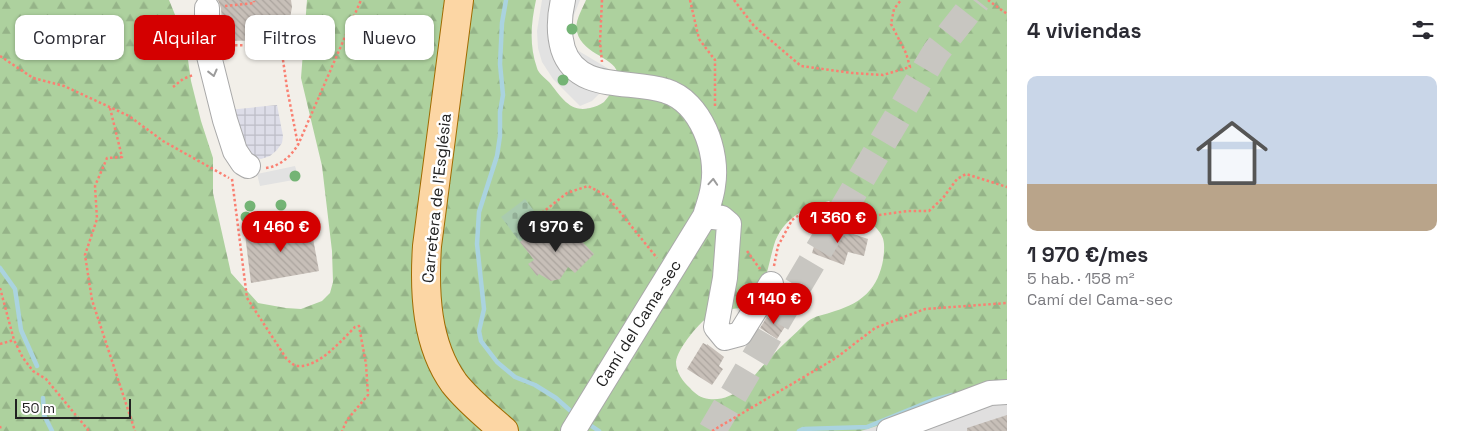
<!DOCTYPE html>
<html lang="es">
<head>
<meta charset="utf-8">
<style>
  body { margin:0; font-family:"Space Grotesk",sans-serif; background:#f2f2f3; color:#2b2b33; height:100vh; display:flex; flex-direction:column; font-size:19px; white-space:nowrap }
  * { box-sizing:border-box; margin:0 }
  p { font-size:16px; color:#7c7c81 }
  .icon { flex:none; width:28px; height:28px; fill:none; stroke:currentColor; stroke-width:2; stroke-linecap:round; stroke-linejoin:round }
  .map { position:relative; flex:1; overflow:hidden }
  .sheet { display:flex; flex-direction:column; background:#fff; width:450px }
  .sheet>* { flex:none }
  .top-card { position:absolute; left:15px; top:15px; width:475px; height:45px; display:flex; gap:10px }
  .scale { position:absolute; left:15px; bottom:12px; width:116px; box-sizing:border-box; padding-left:5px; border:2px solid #222; border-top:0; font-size:14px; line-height:18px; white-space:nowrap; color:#222; -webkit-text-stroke:4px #fff; paint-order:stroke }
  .price { position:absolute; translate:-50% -42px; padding:0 11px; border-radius:18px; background:#d40000; color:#fff; font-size:16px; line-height:32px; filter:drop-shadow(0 1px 2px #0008) }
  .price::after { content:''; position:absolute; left:50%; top:30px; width:15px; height:11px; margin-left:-8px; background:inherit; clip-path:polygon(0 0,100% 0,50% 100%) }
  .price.selected { background:#222; color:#fff }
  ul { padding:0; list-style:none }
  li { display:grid; align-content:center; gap:10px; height:265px; padding:0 20px }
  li+li { border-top:1px solid #e1e1e2 }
  li span { display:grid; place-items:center; height:155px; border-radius:10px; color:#555 }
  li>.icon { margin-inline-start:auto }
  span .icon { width:90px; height:90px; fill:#fffc; stroke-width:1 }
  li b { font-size:21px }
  h2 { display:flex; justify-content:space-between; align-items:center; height:60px; padding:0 20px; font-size:21px }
  .tag { padding:0 18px; border-radius:10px; background:#fff; box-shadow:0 1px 4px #0004; font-size:18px; line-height:45px }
  .tag.selected { background:#d40000; color:#fff }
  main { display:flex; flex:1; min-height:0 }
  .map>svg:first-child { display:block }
  .residential { fill:#e0dfdf }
  .forest { fill:url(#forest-firs); fill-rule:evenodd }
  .cemetery { fill:url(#cemetery-stones) }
  .parking { fill:#e2e2e2 }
  .plaza { fill:url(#plaza-grid) }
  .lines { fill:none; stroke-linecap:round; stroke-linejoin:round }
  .stream { stroke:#aad3df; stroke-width:4.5 }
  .building { fill:url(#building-back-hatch) }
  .highway-tunnel { stroke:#c8c6c1; stroke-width:28; stroke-dasharray:28 14; stroke-linecap:butt }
  .minor-casing { stroke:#a9a9a9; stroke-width:26 }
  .major-casing { stroke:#a06b00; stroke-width:30 }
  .path { stroke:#fa8072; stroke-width:2.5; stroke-dasharray:2.5 2.5; stroke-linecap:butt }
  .minor { stroke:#fff; stroke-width:24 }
  .major { stroke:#fcd6a4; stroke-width:28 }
  .tree { fill:#74b475 }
  .oneway { stroke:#9c9c9c }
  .labels { text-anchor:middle; stroke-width:5; stroke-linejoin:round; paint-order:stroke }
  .street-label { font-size:16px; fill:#222; stroke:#fff }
</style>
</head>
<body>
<main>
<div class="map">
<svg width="1007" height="431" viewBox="0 0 1007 431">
  <defs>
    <pattern id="forest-firs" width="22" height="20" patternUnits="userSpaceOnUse" patternTransform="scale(1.25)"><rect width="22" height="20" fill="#add19e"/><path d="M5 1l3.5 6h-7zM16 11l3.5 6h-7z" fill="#95b388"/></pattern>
    <pattern id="cemetery-stones" width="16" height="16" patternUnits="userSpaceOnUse" patternTransform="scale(1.25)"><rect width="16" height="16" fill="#aacbaf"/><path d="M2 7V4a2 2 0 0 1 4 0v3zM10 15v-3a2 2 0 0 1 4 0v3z" fill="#92ae96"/></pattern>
    <pattern id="plaza-grid" width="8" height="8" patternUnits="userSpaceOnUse" patternTransform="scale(1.25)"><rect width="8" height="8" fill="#dddde8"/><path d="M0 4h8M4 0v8" fill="none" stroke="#bdbdc7"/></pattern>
    <pattern id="building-back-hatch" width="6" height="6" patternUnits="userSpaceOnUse" patternTransform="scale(1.25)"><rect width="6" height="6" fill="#c7bfb8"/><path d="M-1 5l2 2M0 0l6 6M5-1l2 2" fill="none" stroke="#aba49e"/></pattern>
  </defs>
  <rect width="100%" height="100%" fill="#f2efe9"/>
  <path class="residential" d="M1007 385V431H861L931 408Z"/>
  <path class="forest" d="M0 0H169L180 27 187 53 191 81 201 121 213 158V193L231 273 258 303 286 308 301 309 322 301 330 293 333 282 332 251 322 166 301 78 307 0H536C531 23 529 45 537 68 538 73 544 77 549 82 561 96 569 113 590 108 595 107 600 105 604 102 644 55 585 64 577 32 574 22 582 10 586 0H1007V385L861 431H0ZM829 201C833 204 838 213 842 214 845 215 850 215 853 215 866 218 884 230 884 244 885 259 880 279 870 290 861 301 848 307 835 311 825 315 815 315 807 322 794 335 781 346 769 359 752 377 737 402 709 399 701 398 695 394 690 388 683 382 676 372 676 362 677 349 701 320 712 314 723 308 733 310 745 307 750 300 758 293 762 286 768 273 770 258 774 245 782 219 805 207 829 201Z"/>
  <path class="cemetery" d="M525 199 544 224 520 242 501 217Z"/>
  <path class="parking" d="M542 0H580L568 30 571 40 577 50 614 72 611 82 592 101 580 106 553 79 542 62 538 48 537 31Z
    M295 166 299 179 260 186 257 174Z"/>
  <path class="plaza" d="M277 105 283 136 282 143 277 150 270 156 261 159 252 158 228 110Z"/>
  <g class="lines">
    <path class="stream" d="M506 0 502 23 500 64 503 95 500 112V136L497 156 479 212 477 244 484 309 479 331 481 341 497 362 515 377 535 385 556 398 574 414
      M0 268 15 289 21 330 37 366
      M43 398 44 415 52 431
      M587 423 599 431
      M799 431 803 429 867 427 933 400 952 395"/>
  </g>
  <path class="building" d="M218 0H291L292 7 289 24 278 40 223 41 221 8Z
    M278 223 279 229 298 225 308 228 312 233 319 271 251 283 245 234 263 232 262 226Z
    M821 223 868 239 864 256 848 252 844 265 812 253Z
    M544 224 556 241 568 227 594 254 575 273 568 267 560 279 551 281 539 274 537 276 528 264 534 260 520 242Z
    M771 310 788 322 777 339 760 328Z
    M703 343 707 345V344L724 357 719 366 723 369 712 385 687 369Z
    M1007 415V431H967V428Z"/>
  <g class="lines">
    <path class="highway-tunnel" d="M712 431 936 52 977 0"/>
    <g class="minor-casing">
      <path id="minor" d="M563 0C559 17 558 32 563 49 577 93 631 79 666 91 701 102 719 152 713 186 712 196 708 206 705 216L573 431
        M207 8V48L225 120 235 151 243 163 248 166
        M705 216 722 218 729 224 725 278 716 327 725 338 740 334 771 284
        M889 431 990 393 1007 392"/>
    </g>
    <g class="major-casing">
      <path id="major" d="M459 0 427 246C424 292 426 344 454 383 468 401 487 416 504 431"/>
    </g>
    <path class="path" d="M602 0 600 42 602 62
      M690 0 699 39 715 60V107
      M734 0 754 26 801 66 852 73 883 75 910 67 906 53 891 24 894 9 901 0
      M988 0 1007 14
      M225 6 254 3V1
      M225 45 281 46 287 88 298 145
      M0 56 33 78 64 86 129 116 163 141 229 178
      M173 87 183 79 193 75
      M110 108 122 157 107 158 95 186 97 219 85 255 92 300 135 431
      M266 168C280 166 290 157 298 145L361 0
      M232 179 247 298 286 358C290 362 293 366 299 366 319 367 342 340 355 327L359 326 366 364 368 395 347 420 342 431
      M538 216 567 193 588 186 607 196 657 258
      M747 251 760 269
      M774 266 778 246 792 220 802 213 813 211 857 218 908 211H929L943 198 957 179 966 174 1007 187
      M0 288 14 340 23 358 33 371 46 379 89 431
      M0 344 14 340
      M0 426 1 431
      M712 431 836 358 875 328 925 309 1007 303"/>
    <use href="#minor" class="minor"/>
    <use href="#major" class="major"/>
  </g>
  <g class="tree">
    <circle cx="572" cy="29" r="5.5"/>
    <circle cx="563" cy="80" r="5.5"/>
    <circle cx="295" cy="176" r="5.5"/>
    <circle cx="281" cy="205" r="5.5"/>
    <circle cx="250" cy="206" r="5.5"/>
    <circle cx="246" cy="217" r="5.5"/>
  </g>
  <defs><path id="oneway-chevron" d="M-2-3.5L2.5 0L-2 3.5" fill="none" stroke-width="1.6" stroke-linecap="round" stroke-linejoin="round" transform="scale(1.25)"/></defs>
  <g class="oneway">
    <use href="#oneway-chevron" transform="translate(213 73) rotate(76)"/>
    <use href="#oneway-chevron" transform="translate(713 182) rotate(-86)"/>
  </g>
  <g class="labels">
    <g class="street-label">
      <text transform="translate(436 198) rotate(-84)" y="6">Carretera de l'Església</text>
      <text transform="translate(638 323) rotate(-58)" y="6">Camí del Cama-sec</text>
    </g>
  </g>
</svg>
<div class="scale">50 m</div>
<b class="price" style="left:838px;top:244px">1 360 €</b>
<b class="price" style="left:281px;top:253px">1 460 €</b>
<b class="price selected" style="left:556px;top:253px">1 970 €</b>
<b class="price" style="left:774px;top:325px">1 140 €</b>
<div class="top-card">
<a class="tag">Comprar</a>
<a class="tag selected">Alquilar</a>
<a class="tag">Filtros</a>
<a class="tag">Nuevo</a>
</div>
</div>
<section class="sheet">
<h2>4 viviendas<svg class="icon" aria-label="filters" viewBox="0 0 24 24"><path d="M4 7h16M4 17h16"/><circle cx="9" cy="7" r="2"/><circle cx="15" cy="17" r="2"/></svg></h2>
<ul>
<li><span style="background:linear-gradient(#c9d6e8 70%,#b9a48a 0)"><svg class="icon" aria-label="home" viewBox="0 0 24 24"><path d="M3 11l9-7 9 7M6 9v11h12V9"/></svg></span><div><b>1 970 €/mes</b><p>5 hab. · 158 m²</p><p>Camí del Cama-sec</p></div></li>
</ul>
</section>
</main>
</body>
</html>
